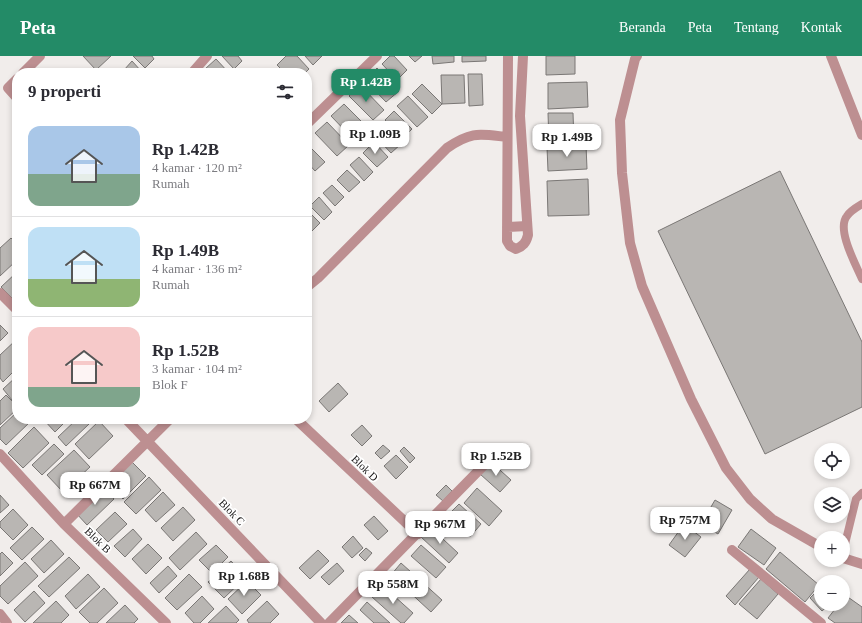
<!DOCTYPE html>
<html lang="id">
<head>
<meta charset="utf-8">
<style>
  body { margin:0; font-family:"Times New Roman",serif; background:#f7f7f7; color:#2b2b33; height:100vh; display:flex; flex-direction:column; font-size:15px; white-space:nowrap }
  * { box-sizing:border-box; margin:0 }
  p { font-size:13px; color:#7c7c81 }
  .icon { flex:none; width:22px; height:22px; fill:none; stroke:currentColor; stroke-width:2; stroke-linecap:round; stroke-linejoin:round }
  .map { position:relative; flex:1; overflow:hidden }
  .drawer { position:absolute; left:12px; top:12px; width:300px; height:356px; display:flex; flex-direction:column; background:#fff; border-radius:16px; box-shadow:0 2px 6px #0003 }
  .drawer>* { flex:none }
  .fabs { position:absolute; left:814px; top:387px; display:grid; gap:8px }
  .fabs a { display:grid; place-items:center; width:36px; height:36px; border-radius:50%; background:#fff; box-shadow:0 2px 6px #0003; font-size:20px }
  .price { position:absolute; translate:-50% -34px; padding:0 9px; border-radius:8px; background:#fff; color:#222; font-size:13px; line-height:26px; filter:drop-shadow(0 1px 2px #0008) }
  .price::after { content:''; position:absolute; left:50%; top:24px; width:12px; height:9px; margin-left:-6px; background:inherit; clip-path:polygon(0 0,100% 0,50% 100%) }
  .price.current { background:#238b67; color:#fff }
  ul { padding:0; list-style:none }
  li { display:flex; align-items:center; gap:12px; height:100px; padding:0 16px }
  li+li { border-top:1px solid #e1e1e2 }
  li span { display:grid; place-items:center; flex:none; width:112px; height:80px; border-radius:12px; color:#555 }
  li>.icon { margin-inline-start:auto }
  span .icon { width:48px; height:48px; fill:#fffc; stroke-width:1 }
  li b { font-size:17px }
  h2 { display:flex; justify-content:space-between; align-items:center; height:48px; padding:0 16px; font-size:17px }
  header { display:flex; align-items:center; gap:24px; box-sizing:border-box; height:56px; padding:0 20px; background:#238b67; color:#fff }
  header strong { font-size:19px }
  nav { display:flex; gap:22px; margin-inline-start:auto; font-size:14px }
  .map>svg:first-child { display:block }
  .building { fill:#b9b6b3; stroke:#7a7775 }
  .lines { fill:none; stroke-linecap:round; stroke-linejoin:round }
  .service { stroke:#bd8f91; stroke-width:8 }
  .minor { stroke:#bd8f91; stroke-width:10 }
  .tertiary { stroke:#bd8f91; stroke-width:10 }
  .labels { text-anchor:middle; stroke-width:3.5; stroke-linejoin:round; paint-order:stroke }
  .street-label { font-size:11px; fill:#191717; stroke:#fff }
</style>
</head>
<body>
<header>
<strong>Peta</strong>
<nav><a>Beranda</a><a>Peta</a><a>Tentang</a><a>Kontak</a></nav>
</header>
<div class="map">
<svg width="862" height="567" viewBox="0 0 862 567">
  <rect width="100%" height="100%" fill="#f1edeb"/>
  <path class="building" d="M83 0H111L96 14Z
    M133 0H152L154 3 145 12Z
    M222 0H238L242 5 234 13Z
    M286 0H297L309 13 305 17H285L277 9Z
    M305 0H322L313 9Z
    M390 0H394L407 14 397 24 382 8Z
    M409 0H422L415 6Z
    M432 0H454V6L433 8Z
    M462 0H486V5L462 6Z
    M546 0H575V18L546 19Z
    M216 3 229 17H209L205 13Z
    M132 5 142 16 140 17H127L124 14Z
    M377 12 399 35 386 46 365 24Z
    M468 18H482L483 49 469 50Z
    M441 19H464L465 47 442 48Z
    M587 26 588 51 548 53V27Z
    M422 28 442 48 432 58 412 38Z
    M360 29 384 54 373 64 349 40Z
    M408 40 428 61 417 71 397 50Z
    M344 48 367 71 354 84 331 60Z
    M394 55 412 73 403 82 385 64Z
    M548 57H573L574 86 549 87Z
    M327 66 349 89 337 100 315 77Z
    M385 72 401 88 391 97 376 81Z
    M374 86 388 101 377 111 363 97Z
    M307 88 325 106 315 115 307 106Z
    M586 89 587 113 548 115 547 91Z
    M359 101 373 116 364 125 350 109Z
    M347 114 360 126 349 136 337 124Z
    M780 115 862 286V351L765 398 658 175Z
    M588 123 589 159 548 160 547 125Z
    M332 129 344 141 335 150 323 137Z
    M319 141 332 156 324 164 310 150Z
    M307 154 320 167 310 177 307 174Z
    M11 182 17 188V204L0 220V192Z
    M17 216V237L12 242 1 231Z
    M0 269 8 277 0 285Z
    M17 283V312L3 326 0 322V299Z
    M17 320V339L12 344 3 333Z
    M338 327 348 338 329 356 319 345Z
    M6 339 17 350V353L0 369V345Z
    M17 356V363H28L30 366 6 389 0 383V372Z
    M43 363H68L55 376Z
    M77 363H84L89 368 66 390 58 381Z
    M99 365 113 380 89 403 75 388Z
    M362 369 372 380 362 390 351 379Z
    M34 371 49 387 23 412 8 397Z
    M54 388 64 398 42 419 32 409Z
    M383 389 390 395 381 403 375 397Z
    M404 391 415 402 410 407 400 395Z
    M74 394 90 411 63 436 47 419Z
    M396 399 408 411 396 423 384 410Z
    M131 405 146 420 123 443 108 427Z
    M491 406 511 424 500 436 480 418Z
    M149 421 161 434 136 458 124 446Z
    M446 429 452 435 443 445 436 439Z
    M104 431 114 443 87 469 76 457Z
    M477 432 502 455 489 470 464 447Z
    M163 436 175 449 156 466 145 454Z
    M0 439 9 449 0 457Z
    M715 444 732 454 718 478 701 468Z
    M459 448 481 468 470 481 447 460Z
    M183 451 195 464 173 485 161 472Z
    M13 453 28 469 13 484 0 471V466Z
    M115 456 127 468 108 486 96 474Z
    M374 460 388 475 378 484 364 469Z
    M684 468 701 481 685 501 669 489Z
    M32 471 44 483 22 504 10 492Z
    M430 471 458 497 449 507 421 481Z
    M133 473 142 483 125 501 114 490Z
    M751 473 776 492 764 509 738 491Z
    M196 476 207 488 180 514 169 502Z
    M353 480 363 492 352 502 342 491Z
    M51 484 64 498 44 517 31 503Z
    M148 488 162 502 146 518 132 503Z
    M216 489 228 501 212 517 199 504Z
    M421 489 446 511 436 522 411 500Z
    M366 492 372 497 365 505 359 499Z
    M318 494 329 505 310 523 299 512Z
    M2 496 13 507 0 520V498Z
    M780 496 819 529 805 546 766 513Z
    M69 501 80 512 49 541 38 530Z
    M231 505 246 521 224 542 208 526Z
    M25 506 38 520 8 548 0 540V530Z
    M337 507 344 515 329 529 321 521Z
    M401 507 442 544 431 556 391 519Z
    M168 510 177 520 159 537 150 527Z
    M750 513 759 521 735 549 726 540Z
    M88 518 100 531 76 553 65 540Z
    M189 518 202 531 177 554 165 542Z
    M761 523 778 538 757 563 739 548Z
    M247 525 261 539 242 558 228 543Z
    M383 530 413 557 404 567H401L372 541Z
    M821 531V548H830L822 555 810 542Z
    M104 532 118 547 97 567H90L79 556Z
    M34 535 45 547 25 566 14 554Z
    M845 539 862 551V567H835L828 562 839 548H843V542Z
    M202 540 214 553 200 567H194L185 557Z
    M56 545 69 559 61 567H33Z
    M267 545 279 558 270 567H249L247 564Z
    M367 546 390 567H374L360 554Z
    M125 549 138 563 134 567H106Z
    M226 550 239 564 236 567H208Z
    M349 559 358 567H341Z"/>
  <g class="lines">
    <path class="service" d="M862 148C857 151 850 155 847 160 836 173 856 209 862 223
      M843 496 856 443 862 437"/>
    <path class="minor" d="M508 0 507 185 510 190 516 193C523 190 526 187 528 179L520 60 523 0
      M637 0 635 3 620 64 622 117 630 187 642 230 691 343 726 412 750 443 772 463 821 491
      M23 17 40 0
      M192 17 207 0
      M17 23 8 32 17 42
      M307 68 377 0
      M507 171 527 170
      M307 231 318 222 447 92C472 75 479 78 507 81
      M0 237 17 254
      M126 363 321 567
      M296 363 418 478
      M0 398 64 468 166 567
      M64 468 170 363
      M732 494 821 567
      M843 502 862 508
      M0 558 7 567
      M329 567 491 402"/>
    <path class="tertiary" d="M831 0 862 79"/>
  </g>
  <g class="labels">
    <g class="street-label">
      <text transform="translate(365 412) rotate(44)" y="4">Blok D</text>
      <text transform="translate(232 456) rotate(46)" y="4">Blok C</text>
      <text transform="translate(98 484) rotate(44)" y="4">Blok B</text>
    </g>
  </g>
</svg>
<div class="fabs">
<a><svg class="icon" aria-label="locate" viewBox="0 0 24 24"><circle cx="12" cy="12" r="6"/><path d="M12 2v4M12 18v4M2 12h4M18 12h4"/></svg></a>
<a><svg class="icon" aria-label="layers" viewBox="0 0 24 24"><path d="M12 4l9 5-9 5-9-5zM3 14l9 5 9-5"/></svg></a>
<a>+</a>
<a>−</a>
</div>
<b class="price current" style="left:366px;top:47px">Rp 1.42B</b>
<b class="price" style="left:375px;top:99px">Rp 1.09B</b>
<b class="price" style="left:567px;top:102px">Rp 1.49B</b>
<b class="price" style="left:496px;top:421px">Rp 1.52B</b>
<b class="price" style="left:95px;top:450px">Rp 667M</b>
<b class="price" style="left:685px;top:485px">Rp 757M</b>
<b class="price" style="left:440px;top:489px">Rp 967M</b>
<b class="price" style="left:244px;top:541px">Rp 1.68B</b>
<b class="price" style="left:393px;top:549px">Rp 558M</b>
<section class="drawer">
<h2>9 properti<svg class="icon" aria-label="filters" viewBox="0 0 24 24"><path d="M4 7h16M4 17h16"/><circle cx="9" cy="7" r="2"/><circle cx="15" cy="17" r="2"/></svg></h2>
<ul>
<li><span style="background:linear-gradient(#a9c7e8 60%,#7fa58c 0)"><svg class="icon" aria-label="home" viewBox="0 0 24 24"><path d="M3 11l9-7 9 7M6 9v11h12V9"/></svg></span><div><b>Rp 1.42B</b><p>4 kamar · 120 m²</p><p>Rumah</p></div></li>
<li><span style="background:linear-gradient(#bfe0f5 65%,#8fb573 0)"><svg class="icon" aria-label="home" viewBox="0 0 24 24"><path d="M3 11l9-7 9 7M6 9v11h12V9"/></svg></span><div><b>Rp 1.49B</b><p>4 kamar · 136 m²</p><p>Rumah</p></div></li>
<li><span style="background:linear-gradient(#f6c9c9 75%,#7fa58c 0)"><svg class="icon" aria-label="home" viewBox="0 0 24 24"><path d="M3 11l9-7 9 7M6 9v11h12V9"/></svg></span><div><b>Rp 1.52B</b><p>3 kamar · 104 m²</p><p>Blok F</p></div></li>
</ul>
</section>
</div>
</body>
</html>
